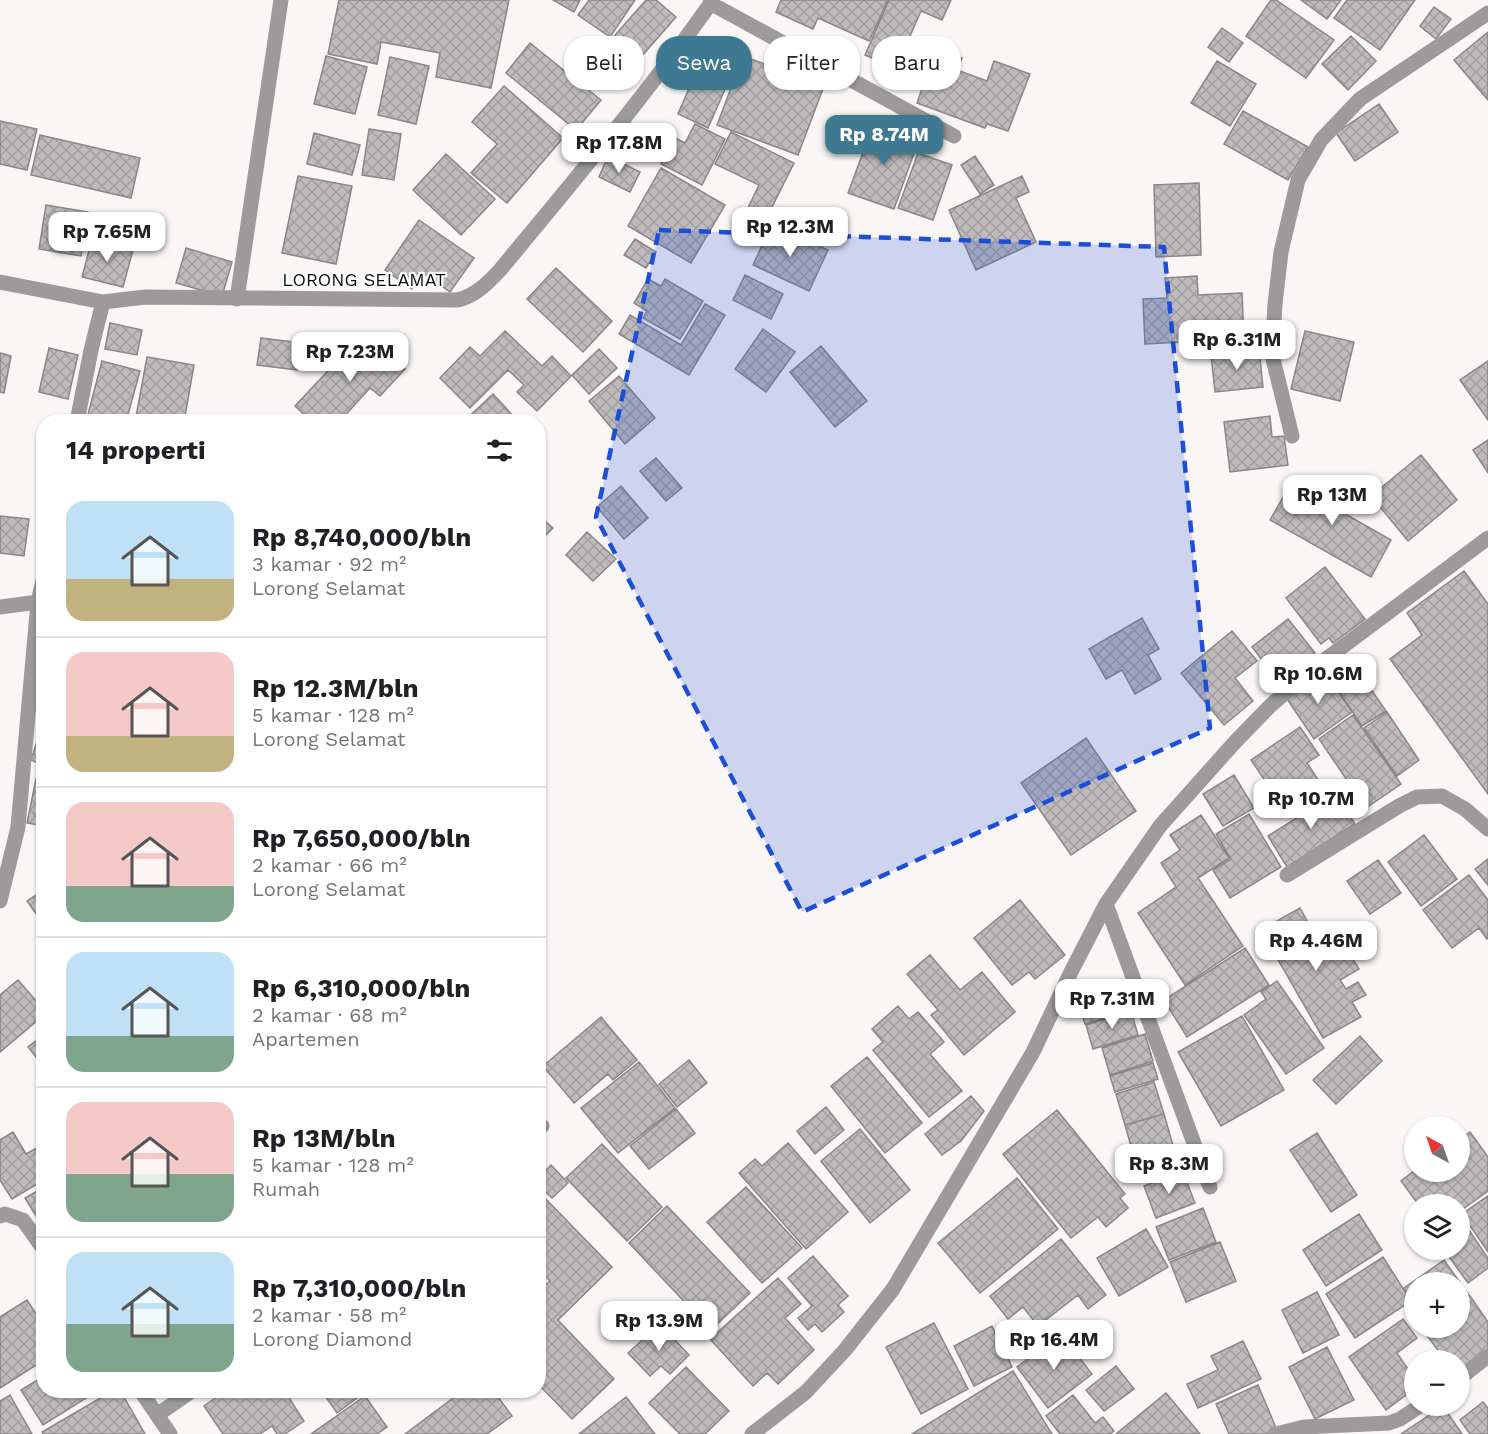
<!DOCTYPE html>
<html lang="id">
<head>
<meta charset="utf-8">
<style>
  body { margin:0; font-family:"Work Sans",sans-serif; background:#f2f2f2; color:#202124; height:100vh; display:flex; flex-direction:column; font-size:22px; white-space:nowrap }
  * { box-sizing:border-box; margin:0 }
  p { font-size:20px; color:#757577 }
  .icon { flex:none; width:33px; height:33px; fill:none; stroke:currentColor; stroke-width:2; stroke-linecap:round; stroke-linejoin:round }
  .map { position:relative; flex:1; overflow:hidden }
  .details { position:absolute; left:36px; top:414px; width:510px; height:984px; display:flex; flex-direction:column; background:#fff; border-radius:24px; box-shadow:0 2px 4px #0004 }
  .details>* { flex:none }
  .hud { position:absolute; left:564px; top:36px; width:570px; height:54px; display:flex; gap:12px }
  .needle { width:39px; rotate:320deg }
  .controls { position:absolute; left:1404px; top:1116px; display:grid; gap:12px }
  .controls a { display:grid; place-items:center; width:66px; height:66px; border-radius:50%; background:#fff; box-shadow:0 2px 4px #0004; font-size:30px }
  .price { position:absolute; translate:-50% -51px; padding:0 14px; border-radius:12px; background:#fff; color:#222; font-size:20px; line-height:39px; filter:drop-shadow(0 2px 3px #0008) }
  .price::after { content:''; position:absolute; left:50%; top:36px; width:18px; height:14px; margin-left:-9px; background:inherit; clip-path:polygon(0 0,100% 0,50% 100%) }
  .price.current { background:#3e7991; color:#fff }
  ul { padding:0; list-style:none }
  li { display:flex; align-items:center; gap:18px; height:150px; padding:0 30px }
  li+li { border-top:2px solid #e0e0e0 }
  li span { display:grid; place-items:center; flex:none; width:168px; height:120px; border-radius:18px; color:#555 }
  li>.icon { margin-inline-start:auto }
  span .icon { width:72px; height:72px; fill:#fffc; stroke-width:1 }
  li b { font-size:26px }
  h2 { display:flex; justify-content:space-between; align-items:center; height:72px; padding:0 30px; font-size:26px }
  .tag { padding:0 21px; border-radius:24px; background:#fff; box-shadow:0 2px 4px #0004; font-size:21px; line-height:54px }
  .tag.current { background:#3e7991; color:#fff }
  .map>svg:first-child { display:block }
  .building { fill:url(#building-cross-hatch); stroke:#8b8787; stroke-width:1.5 }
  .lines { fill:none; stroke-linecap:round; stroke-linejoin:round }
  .lane { stroke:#9c9a9b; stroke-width:15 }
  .street { stroke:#9c9a9b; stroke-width:15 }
  .marked { fill:#1d4ed8; fill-opacity:0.2; stroke:#1d4ed8; stroke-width:4.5; stroke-dasharray:12 8; stroke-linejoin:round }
  .labels { text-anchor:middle; stroke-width:4.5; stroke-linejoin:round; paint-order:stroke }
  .street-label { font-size:18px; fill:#0c0b0b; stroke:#fff }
</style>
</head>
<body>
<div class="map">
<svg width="1488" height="1434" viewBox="0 0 1488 1434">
  <defs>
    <pattern id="building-cross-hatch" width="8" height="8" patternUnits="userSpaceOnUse" patternTransform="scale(1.5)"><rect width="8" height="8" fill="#bfbbbc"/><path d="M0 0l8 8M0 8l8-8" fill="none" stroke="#a39fa0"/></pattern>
  </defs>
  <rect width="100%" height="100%" fill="#faf6f6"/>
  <path class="building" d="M339 0H509L491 88 436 77 440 53 381 42 377 64 328 54Z
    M553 0H580L574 12Z
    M589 0H635L610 37 578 15Z
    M646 0H656L676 17 613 89 587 67Z
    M781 0H888L869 41 818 18 813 29 776 12Z
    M889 0H951L942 20 921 11 896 68 865 55Z
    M1271 0H1276L1334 40 1306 78 1246 36Z
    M1301 0H1341L1327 19Z
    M1347 0H1415L1380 50 1334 18Z
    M1434 7 1451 19 1436 39 1420 26Z
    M1222 28 1243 43 1229 62 1208 47Z
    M1488 32V100L1454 60Z
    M1351 36 1376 61 1348 90 1322 64Z
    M915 40 962 58 957 70 987 81 994 61 1030 74 1008 131 987 124 985 128 917 103 925 80 903 72Z
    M530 43 601 100 576 130 506 73Z
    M706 49 737 62 708 128 678 114Z
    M326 56 367 67 355 114 314 104Z
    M743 56 824 86 798 155 717 125Z
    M390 57 429 66 416 124 378 115Z
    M1217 61 1256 84 1230 126 1191 103Z
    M504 86 563 138 507 203 471 173 497 144 472 122Z
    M1379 104 1398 132 1355 161 1336 133Z
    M1243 111 1308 147 1288 180 1224 144Z
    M0 121 37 129 27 170 0 164Z
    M874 123 919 139 894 209 848 193Z
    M695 124 725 139 702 185 661 164 675 138 685 143Z
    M369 129 401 134 394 180 362 175Z
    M731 132 794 163 766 219 747 210 759 185 715 164Z
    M314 133 360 145 352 175 307 164Z
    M40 135 140 158 131 198 31 175Z
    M918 153 952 165 933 220 898 208Z
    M446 154 495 199 461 235 413 190Z
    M608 156 640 172 630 192 599 177Z
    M975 156 994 185 980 194 961 165Z
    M661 168 725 205 691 263 628 226Z
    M298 176 352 186 336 264 282 253Z
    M1022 176 1029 192 1016 198 1036 242 976 270 949 210Z
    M1199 183 1201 255 1156 257 1154 185Z
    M46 205 88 212 81 256 39 249Z
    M419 220 474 258 450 292 423 273 412 289 385 270Z
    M772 224 828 250 809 291 753 265Z
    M92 239 133 250 123 287 82 277Z
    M635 239 656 252 646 268 624 255Z
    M186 248 232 262 222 296 176 283Z
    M556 268 612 321 583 352 527 299Z
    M745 275 783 294 771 319 733 300Z
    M1197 276 1198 295 1242 293 1244 339 1145 344 1143 299 1167 298 1165 278Z
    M648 279 661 286 665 279 703 301 680 339 643 318 647 311 634 303Z
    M705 304 725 315 689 375 619 334 630 315 681 345Z
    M110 323 142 330 137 355 105 349Z
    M763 329 795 352 766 392 735 369Z
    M505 331 542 366 552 356 571 376 537 411 517 392 524 385 508 370 470 408 440 378 470 347 480 356Z
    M1305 331 1354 342 1340 401 1291 389Z
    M261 338 301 343 297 370 257 365Z
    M356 341 368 352 377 343 405 369 380 396 370 388 339 422H312L295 406Z
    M821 346 867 401 835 427 790 372Z
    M49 348 78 355 68 399 39 392Z
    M599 349 617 368 589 394 572 375Z
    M1259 349 1263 387 1215 392 1211 355Z
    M0 353 11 356 4 393 0 392Z
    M147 357 194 365 184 422H135Z
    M102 361 140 371 126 422H99L87 418Z
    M1488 361V420L1460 380Z
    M619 376 655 418 625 444 589 401Z
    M493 394 516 419 513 422H463Z
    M1270 416 1272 437 1284 436 1288 465 1230 472 1224 422Z
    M1488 440V473L1473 450Z
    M1421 455 1457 500 1408 541 1371 496Z
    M656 458 682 488 666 501 640 471Z
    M1328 481 1357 497 1347 515 1391 540 1371 577 1270 520 1290 485 1317 499Z
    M621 486 648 518 624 539 597 507Z
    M538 515 553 528 538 543Z
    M0 516 29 519 24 556 0 553Z
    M587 532 616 559 593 581 566 555Z
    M1325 567 1365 619 1333 643 1329 638 1321 644 1286 598Z
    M1464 571 1488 604V794L1390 659 1422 635 1407 613Z
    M1142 618 1159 649 1148 655 1161 679 1135 694 1122 670 1106 679 1089 649Z
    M1288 619 1315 653 1279 682 1252 647Z
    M1232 631 1257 661 1235 678 1253 701 1224 725 1181 673Z
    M1352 662 1386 711 1362 726 1330 678Z
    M1318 673 1325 683 1330 680 1352 712 1314 739 1285 696Z
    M1387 712 1419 760 1397 776 1364 728Z
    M1353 715 1401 784 1366 808 1319 739Z
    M44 720V765L31 760Z
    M1300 727 1319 755 1307 763 1327 793 1290 818 1251 760Z
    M1086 738 1136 811 1071 855 1021 783Z
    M1234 775 1254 808 1223 826 1203 794Z
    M36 779 44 781V826L27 823Z
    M1335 794 1355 824 1287 867 1268 836Z
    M1249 814 1281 867 1230 898 1213 870 1231 859 1216 834Z
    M1201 815 1229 858 1198 878 1243 946 1185 985 1138 913 1176 887 1161 863 1180 850 1170 835Z
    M1424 835 1457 879 1421 906 1388 862Z
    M1488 859V885L1475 869Z
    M1378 860 1401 893 1370 914 1347 881Z
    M1469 875 1488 900V938L1487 939 1479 928 1452 948 1423 910Z
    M44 890V925L27 901Z
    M1020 900 1065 955 1035 979 1029 972 1012 985 974 938Z
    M1300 908 1323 949 1341 939 1359 969 1340 980 1346 989 1358 982 1366 995 1352 1002 1361 1017 1323 1038 1261 930Z
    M1245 948 1269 985 1187 1037 1164 1000Z
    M930 955 960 990 982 972 1015 1012 964 1055 931 1015 938 1010 907 974Z
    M18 980 44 1010V1015L0 1052V995Z
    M1277 981 1324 1048 1286 1074 1244 1015 1266 999 1261 992Z
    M1123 982 1131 1010 1085 1024 1077 997Z
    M898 1006 909 1019 918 1012 944 1042 930 1054 962 1091 929 1117 873 1050 883 1042 872 1029Z
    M1131 1011 1138 1035 1093 1049 1086 1025Z
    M1242 1016 1284 1090 1221 1126 1178 1052Z
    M601 1017 637 1060 613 1080 608 1074 574 1103 543 1066Z
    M1145 1034 1153 1061 1110 1075 1102 1048Z
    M44 1035V1067L28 1047Z
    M1360 1036 1382 1061 1336 1104 1313 1080Z
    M867 1057 922 1123 885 1153 831 1086Z
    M689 1060 707 1083 677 1107 659 1084Z
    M639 1062 675 1108 618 1153 581 1108Z
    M1153 1063 1158 1079 1115 1092 1110 1076Z
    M1154 1082 1164 1114 1125 1125 1116 1094Z
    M971 1096 984 1111 961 1141 942 1155 925 1134Z
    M826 1107 844 1130 815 1154 797 1131Z
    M676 1109 695 1133 649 1169 630 1146Z
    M1057 1110 1125 1194 1120 1198 1128 1208 1106 1227 1098 1217 1071 1238 1003 1154Z
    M1164 1114 1178 1163 1139 1174 1125 1125Z
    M860 1129 910 1190 870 1223 821 1161Z
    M13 1132 26 1154 42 1145 44 1148V1180L12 1199 0 1180V1140Z
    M1470 1132 1488 1157V1191L1460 1211V1204H1418L1401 1181 1414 1171 1460 1172V1139Z
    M1317 1133 1357 1195 1331 1212 1290 1150Z
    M788 1143 848 1212 806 1249 739 1173 755 1159 762 1166Z
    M602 1144 662 1207 627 1241 566 1178Z
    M551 1165 568 1183 552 1198 538 1184V1178Z
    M1183 1172 1195 1203 1156 1218 1144 1186Z
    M1017 1178 1058 1229 980 1293 938 1243Z
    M44 1187V1229L25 1198Z
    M746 1187 802 1248 762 1283 707 1222Z
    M538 1191 612 1267 558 1320 614 1379 572 1419 538 1384V1292L550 1281 538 1268Z
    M1488 1196V1252L1462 1214Z
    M667 1206 750 1293 711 1330 629 1243Z
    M1203 1208 1216 1242 1169 1260 1156 1227Z
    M1359 1214 1382 1250 1326 1286 1303 1250Z
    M1460 1217 1488 1258V1268L1468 1283 1444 1250H1460Z
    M1146 1229 1168 1267 1119 1296 1097 1258Z
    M1061 1239 1106 1295 1088 1309 1078 1295 1038 1326 1023 1307 1008 1319 990 1296Z
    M1220 1242 1236 1281 1186 1302 1170 1262Z
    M813 1256 848 1296 838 1305 844 1312 822 1332 815 1324 808 1330 798 1318 812 1306 788 1278Z
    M1383 1257 1411 1301 1355 1338 1326 1294Z
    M1444 1260 1469 1295 1460 1302V1282H1414V1303L1404 1288Z
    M778 1278 801 1304 785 1318 814 1350 778 1384 767 1373 753 1386 710 1339Z
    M1317 1292 1339 1335 1303 1353 1282 1310Z
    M1470 1296 1488 1322V1350L1460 1370V1360H1445L1423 1330 1426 1328H1460V1303Z
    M27 1300 44 1326V1360L0 1388V1317Z
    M1403 1319 1417 1338 1397 1353 1414 1378V1389L1386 1410 1349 1357Z
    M934 1323 968 1389 921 1414 886 1347Z
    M660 1324 689 1355 670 1374 661 1366 650 1376 628 1353Z
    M992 1326 1012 1367 974 1386 954 1346Z
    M1061 1334 1092 1374 1048 1408 1017 1367Z
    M1243 1341 1261 1379 1198 1408 1187 1384 1218 1370 1211 1356Z
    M1327 1347 1354 1400 1315 1419 1289 1367Z
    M1116 1366 1134 1389 1104 1411 1086 1390Z
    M686 1367 729 1411 705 1434H680L649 1403Z
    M1013 1371 1052 1434H912Z
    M44 1376V1390H99L43 1425 21 1390Z
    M1258 1385 1277 1430 1268 1434H1229L1216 1404Z
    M114 1390H120L145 1434H43L42 1432Z
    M227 1390H284L304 1421 285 1434H277L272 1426 260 1434H223L204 1406Z
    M321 1390H368L337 1413Z
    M464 1390H493L512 1416 487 1434H405Z
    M1166 1393 1200 1434H1116Z
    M10 1395 32 1434H0V1401Z
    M1073 1395 1095 1423 1103 1417 1114 1431 1110 1434H1060L1046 1416Z
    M365 1396 387 1427 377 1434H311Z
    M626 1397 655 1434H579Z
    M1483 1402 1488 1408V1434H1470L1460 1420Z
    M1443 1406 1462 1434H1401Z"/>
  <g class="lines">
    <path class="lane" d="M237 299 281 0"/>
    <path class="street" d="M710 3 954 136
      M0 282 103 302
      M77 422 91 350 103 302 145 297 457 300C474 297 488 283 500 270 573 182 647 94 713 0
      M1292 436 1272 355 1275 304 1281 252 1298 180 1321 140 1360 99 1488 13
      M0 607 38 602
      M1287 875 1399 806 1417 797 1442 796 1465 809 1488 829
      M0 901 18 827 38 602 44 576
      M1106 904 1210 1187
      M538 1129 542 1126
      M0 1216 5 1214 23 1220 44 1250
      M1460 1378 1488 1356
      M140 1390 170 1434
      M157 1415 193 1390
      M752 1434 806 1392 845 1350 893 1289 1033 1052 1071 972 1106 904 1160 826 1235 742 1271 705 1318 665 1488 538
      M1276 1434 1304 1427 1389 1423 1400 1419 1420 1406"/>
  </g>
  <path class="marked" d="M659 230 1164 247 1210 728 802 912 596 517Z"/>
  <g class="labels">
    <g class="street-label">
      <text x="364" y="286">LORONG SELAMAT</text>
    </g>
  </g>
</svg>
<div class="controls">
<a><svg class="needle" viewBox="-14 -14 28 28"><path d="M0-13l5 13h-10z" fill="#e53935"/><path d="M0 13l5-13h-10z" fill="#757577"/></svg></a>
<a><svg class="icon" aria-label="layers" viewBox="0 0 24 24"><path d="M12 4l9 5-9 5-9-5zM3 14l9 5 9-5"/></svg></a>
<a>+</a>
<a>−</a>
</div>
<b class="price current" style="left:884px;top:166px">Rp 8.74M</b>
<b class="price" style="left:619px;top:174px">Rp 17.8M</b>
<b class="price" style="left:790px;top:258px">Rp 12.3M</b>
<b class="price" style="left:107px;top:263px">Rp 7.65M</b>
<b class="price" style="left:1237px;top:371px">Rp 6.31M</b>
<b class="price" style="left:350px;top:383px">Rp 7.23M</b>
<b class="price" style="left:1332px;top:526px">Rp 13M</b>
<b class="price" style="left:1318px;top:705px">Rp 10.6M</b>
<b class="price" style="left:1311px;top:830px">Rp 10.7M</b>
<b class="price" style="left:1316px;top:972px">Rp 4.46M</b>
<b class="price" style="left:1112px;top:1030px">Rp 7.31M</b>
<b class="price" style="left:1169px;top:1195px">Rp 8.3M</b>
<b class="price" style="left:659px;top:1352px">Rp 13.9M</b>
<b class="price" style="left:1054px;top:1371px">Rp 16.4M</b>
<div class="hud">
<a class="tag">Beli</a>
<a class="tag current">Sewa</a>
<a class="tag">Filter</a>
<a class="tag">Baru</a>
</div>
<section class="details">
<h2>14 properti<svg class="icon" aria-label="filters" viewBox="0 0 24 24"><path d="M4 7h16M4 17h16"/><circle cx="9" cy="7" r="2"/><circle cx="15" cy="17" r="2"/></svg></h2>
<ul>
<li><span style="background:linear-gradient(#bfe0f5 65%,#c2b280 0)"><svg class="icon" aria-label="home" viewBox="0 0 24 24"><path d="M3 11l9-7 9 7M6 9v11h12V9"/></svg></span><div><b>Rp 8,740,000/bln</b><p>3 kamar · 92 m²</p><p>Lorong Selamat</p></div></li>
<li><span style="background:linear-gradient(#f6c9c9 70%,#c2b280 0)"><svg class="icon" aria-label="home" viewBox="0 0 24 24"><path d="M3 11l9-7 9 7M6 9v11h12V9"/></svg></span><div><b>Rp 12.3M/bln</b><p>5 kamar · 128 m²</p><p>Lorong Selamat</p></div></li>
<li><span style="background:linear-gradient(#f6c9c9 70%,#7fa58c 0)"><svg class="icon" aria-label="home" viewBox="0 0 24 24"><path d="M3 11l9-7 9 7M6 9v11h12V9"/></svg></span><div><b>Rp 7,650,000/bln</b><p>2 kamar · 66 m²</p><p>Lorong Selamat</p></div></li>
<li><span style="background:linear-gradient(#bfe0f5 70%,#7fa58c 0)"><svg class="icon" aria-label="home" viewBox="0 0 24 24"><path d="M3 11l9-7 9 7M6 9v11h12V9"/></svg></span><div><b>Rp 6,310,000/bln</b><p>2 kamar · 68 m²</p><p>Apartemen</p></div></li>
<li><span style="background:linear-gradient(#f6c9c9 60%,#7fa58c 0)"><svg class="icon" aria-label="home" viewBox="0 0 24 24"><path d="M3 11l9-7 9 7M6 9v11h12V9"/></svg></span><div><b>Rp 13M/bln</b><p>5 kamar · 128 m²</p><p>Rumah</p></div></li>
<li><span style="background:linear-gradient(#bfe0f5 60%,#7fa58c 0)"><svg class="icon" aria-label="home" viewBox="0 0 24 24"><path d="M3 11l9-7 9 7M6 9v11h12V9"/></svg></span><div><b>Rp 7,310,000/bln</b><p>2 kamar · 58 m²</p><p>Lorong Diamond</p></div></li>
</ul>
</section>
</div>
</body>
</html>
